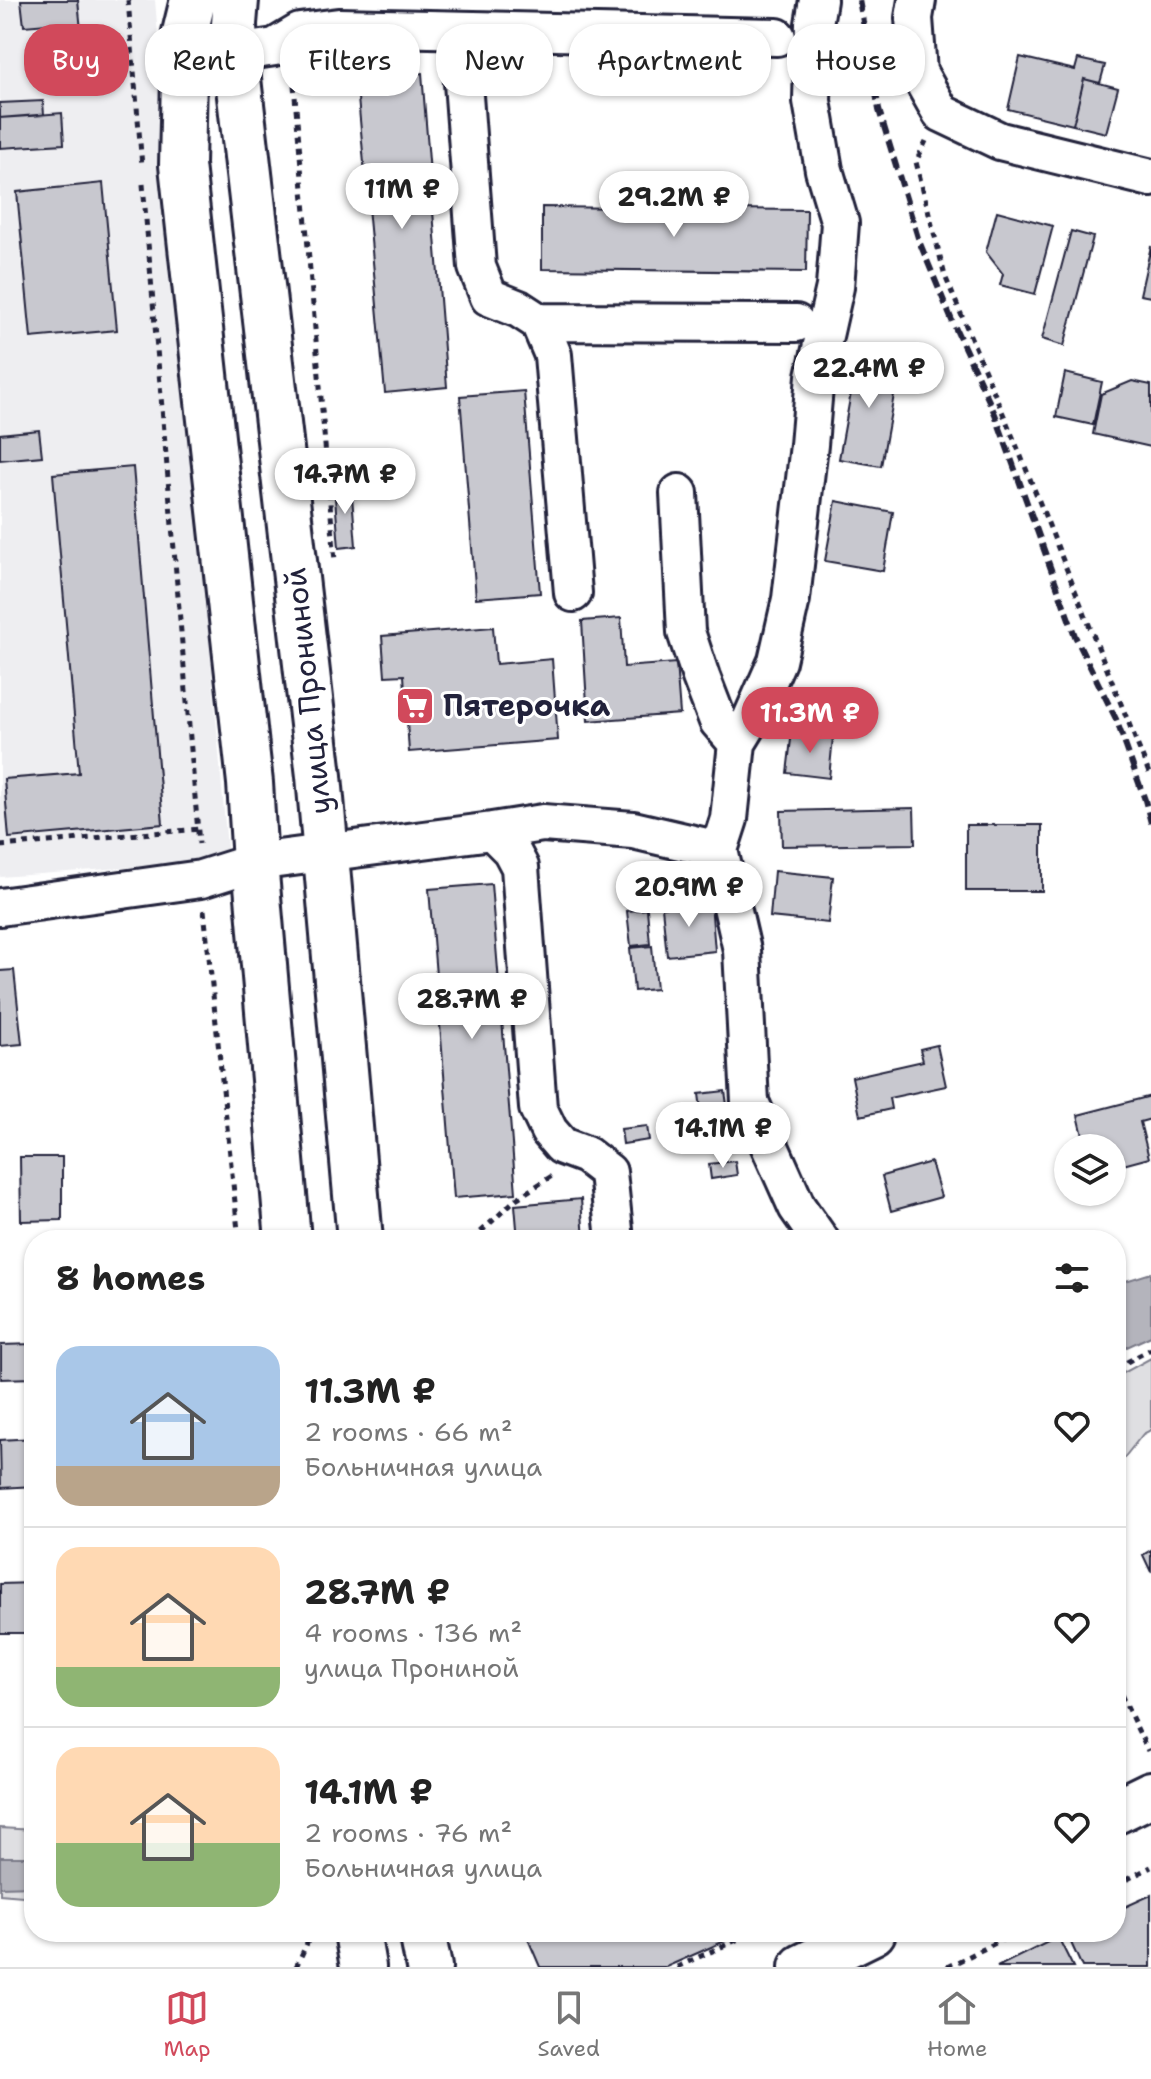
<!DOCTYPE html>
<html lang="en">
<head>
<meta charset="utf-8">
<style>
  body { margin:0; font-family:"Shantell Sans",sans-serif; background:#f6f6f6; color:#222; height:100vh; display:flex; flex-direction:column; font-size:30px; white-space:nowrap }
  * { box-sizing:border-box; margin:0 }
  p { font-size:26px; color:#767676 }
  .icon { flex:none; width:44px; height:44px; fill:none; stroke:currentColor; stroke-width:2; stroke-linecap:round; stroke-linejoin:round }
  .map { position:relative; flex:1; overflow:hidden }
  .side { position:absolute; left:24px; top:1230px; width:1102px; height:712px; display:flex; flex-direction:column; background:#fff; border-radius:32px; box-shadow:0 2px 6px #0004 }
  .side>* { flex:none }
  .guide { position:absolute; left:24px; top:24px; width:1104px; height:72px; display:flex; gap:16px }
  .tools { position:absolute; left:1054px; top:1134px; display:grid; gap:16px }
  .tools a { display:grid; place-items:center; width:72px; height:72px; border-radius:50%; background:#fff; box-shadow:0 2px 6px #0004; font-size:40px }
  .price { position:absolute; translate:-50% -68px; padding:0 18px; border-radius:28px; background:#fff; color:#222; font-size:26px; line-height:52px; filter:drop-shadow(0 2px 4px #0008) }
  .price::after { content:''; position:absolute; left:50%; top:48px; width:24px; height:18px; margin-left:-12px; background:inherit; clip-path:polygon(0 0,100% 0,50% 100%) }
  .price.selected { background:#d1495b; color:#fff }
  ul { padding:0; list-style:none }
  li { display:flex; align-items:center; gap:24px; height:200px; padding:0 32px }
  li+li { border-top:2px solid #e0e0e0 }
  li span { display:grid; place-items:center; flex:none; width:224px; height:160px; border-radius:24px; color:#555 }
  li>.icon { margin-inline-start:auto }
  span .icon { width:96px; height:96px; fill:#fffc; stroke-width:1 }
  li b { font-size:34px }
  h2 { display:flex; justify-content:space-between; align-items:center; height:96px; padding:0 32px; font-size:34px }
  .chip { padding:0 28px; border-radius:32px; background:#fff; box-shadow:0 2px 6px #0004; font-size:28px; line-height:72px }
  .chip.selected { background:#d1495b; color:#fff }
  .menu { display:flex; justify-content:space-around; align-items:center; height:112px; border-top:2px solid #e0e0e0; background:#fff; font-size:22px; color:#767676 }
  .menu a { display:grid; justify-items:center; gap:4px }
  .menu .selected { color:#d1495b }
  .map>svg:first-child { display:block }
  .built { fill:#eeeef1 }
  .green { fill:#dfdfe2; stroke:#80808e; stroke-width:2 }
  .water { fill:#b4b4bc; stroke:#7a7a88; stroke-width:2 }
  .building { fill:#c8c8cf; stroke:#22223b; stroke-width:2 }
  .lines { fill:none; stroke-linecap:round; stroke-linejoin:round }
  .minor-casing { stroke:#22223b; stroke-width:42 }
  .major-casing { stroke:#22223b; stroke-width:50 }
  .path { stroke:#22223b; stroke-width:5; stroke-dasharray:6 6; stroke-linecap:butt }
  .minor { stroke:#fff; stroke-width:36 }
  .major { stroke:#fff; stroke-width:44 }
  .rail { stroke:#22223b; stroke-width:6; stroke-dasharray:12 6; stroke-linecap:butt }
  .labels { text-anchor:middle; stroke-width:6; stroke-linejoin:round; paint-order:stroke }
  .street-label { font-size:30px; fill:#22223b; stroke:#fff }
  .poi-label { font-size:30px; font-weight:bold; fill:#22223b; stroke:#fff; text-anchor:start }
</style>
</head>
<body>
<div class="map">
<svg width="1151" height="1967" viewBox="0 0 1151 1967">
  <rect width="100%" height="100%" fill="#fff"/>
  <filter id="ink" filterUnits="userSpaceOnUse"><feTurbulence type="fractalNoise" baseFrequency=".0125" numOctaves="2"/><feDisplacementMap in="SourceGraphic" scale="16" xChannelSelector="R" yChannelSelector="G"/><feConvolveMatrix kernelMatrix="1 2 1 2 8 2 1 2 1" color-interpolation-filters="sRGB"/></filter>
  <g filter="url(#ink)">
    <path class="built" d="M0 0H155L228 860 0 877Z"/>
    <path class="green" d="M1151 1358V1430L1143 1434 1116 1468V1377Z
      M0 1828 34 1830V1897L0 1894Z"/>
    <path class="water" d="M1151 1273V1336L1116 1352V1284Z
      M0 1857H34V1886L0 1887Z"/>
    <path class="building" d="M21 0H78L86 81 53 84 47 24 24 26Z
      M1020 57 1075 70 1078 59 1105 65 1100 83 1084 79 1073 125 1008 109Z
      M422 73 447 387 385 393 356 76Z
      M1084 79 1118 88 1106 133 1073 125Z
      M43 101 44 115 0 118V103Z
      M62 113 64 144 0 148V118Z
      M103 183 117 330 31 338 17 192Z
      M542 207 807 210 806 272 542 269Z
      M997 211 1053 226 1035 294 1000 285 1003 274 986 252Z
      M1071 231 1093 237 1064 346 1042 339Z
      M1151 246V297L1140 295Z
      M858 354 900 362 881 466 839 459Z
      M1065 373 1102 382 1093 425 1056 417Z
      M1132 381 1151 385V447L1093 434 1101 394Z
      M524 391 540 593 476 598 460 396Z
      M39 430 42 456 0 460V434Z
      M133 467 163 824 9 838 4 779 79 773 53 474Z
      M351 484 356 546 339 548 334 485Z
      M836 501 893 512 883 571 825 561Z
      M621 618 624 667 676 663 680 714 588 721 582 621Z
      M493 627 496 664 552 659 558 740 409 752 404 675 385 676 382 636Z
      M792 731 833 737 829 778 787 773Z
      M914 808 915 844 782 846 781 811Z
      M966 825H1042V891H966Z
      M774 871 833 877 828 923 770 917Z
      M491 884 516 1193 454 1198 429 889Z
      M711 903 715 951 667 956 662 907Z
      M647 909 650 944 631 946 627 911Z
      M652 946 656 989 634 991 630 948Z
      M14 970 22 1044 0 1046V971Z
      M937 1045 946 1086 889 1098 891 1109 860 1116 852 1077 923 1061 920 1049Z
      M725 1091 727 1105 701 1109 699 1094Z
      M1151 1096V1119L1140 1122 1149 1158 1112 1168V1148H1086L1078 1115Z
      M647 1126 649 1140 623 1144 621 1129Z
      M20 1157H62V1220L21 1221Z
      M735 1161 737 1175 711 1179 709 1164Z
      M931 1162 941 1197 891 1211 882 1176Z
      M581 1199 584 1240H518L515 1205Z
      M34 1344V1378L1 1379V1345Z
      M34 1438V1486L1 1488 0 1440Z
      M1151 1550V1572L1143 1555Z
      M34 1583V1633H0V1584Z
      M1151 1895V1967H1082L1067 1934 1072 1932H1116V1911Z
      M525 1932H745L666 1967H540Z
      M1058 1937 1073 1967H997Z"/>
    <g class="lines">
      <g class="minor-casing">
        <path id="minor" d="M818 0 814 24 812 101 824 170 840 223 835 287 815 376 809 445 791 599 777 661 751 720 737 743 729 819 719 850 742 950 750 1102 797 1207 820 1240
          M917 0 914 18 918 72 941 113 1000 141 1151 178
          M459 30 477 267 489 297 519 309 539 322 553 355 573 593
          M235 53 275 47 300 32 339 27 777 37
          M539 322 796 323
          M679 493 686 632 701 677 718 721 737 743
          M492 831 543 823 633 830 719 850
          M0 907 201 879 255 862 492 831 511 850 520 867 538 1108 549 1131 562 1146 586 1155 608 1172 615 1240"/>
      </g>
      <g class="major-casing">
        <path id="major" d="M193 0 185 33 182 165 250 783 255 862 288 1240
          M236 0 234 24 235 53 319 776 360 1240
          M1116 1811 1151 1794
          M357 1932 363 1967
          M422 1932 429 1967
          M802 1967 873 1932"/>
      </g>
      <path class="path" d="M128 0 142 166
        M293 73 335 561
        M844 76 891 94
        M926 141 916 162 945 276 1018 449 1151 778
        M143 184 199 844
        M0 846 199 829
        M204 910 239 1240
        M472 1240 516 1199 552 1176
        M1116 1368 1151 1349
        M1116 1684 1148 1751
        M1116 1885 1151 1867
        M296 1967 309 1939V1932
        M677 1967 754 1932
        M947 1967 1018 1932"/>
      <use href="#minor" class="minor"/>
      <use href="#major" class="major"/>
      <path class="rail" d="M859 0 879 110 919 241 953 323 995 414 1075 636 1116 719 1145 800 1151 823"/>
    </g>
  </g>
  <defs>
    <g id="supermarket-square" transform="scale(2)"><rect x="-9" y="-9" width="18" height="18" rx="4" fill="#d1495b" stroke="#fff"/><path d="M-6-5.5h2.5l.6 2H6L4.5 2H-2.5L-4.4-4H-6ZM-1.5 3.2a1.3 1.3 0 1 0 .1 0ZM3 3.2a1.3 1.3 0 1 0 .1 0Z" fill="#fff"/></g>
  </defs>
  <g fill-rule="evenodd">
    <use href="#supermarket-square" x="415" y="706"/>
  </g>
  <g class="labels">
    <g class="street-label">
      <text transform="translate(308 691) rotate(-96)" y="10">улица Прониной</text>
    </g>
    <g class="poi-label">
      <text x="443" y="716">Пятерочка</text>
    </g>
  </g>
</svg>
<div class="tools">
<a><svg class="icon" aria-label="layers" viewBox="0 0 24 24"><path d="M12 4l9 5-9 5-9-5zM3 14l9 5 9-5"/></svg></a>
</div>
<b class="price" style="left:402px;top:231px">11M ₽</b>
<b class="price" style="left:674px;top:239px">29.2M ₽</b>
<b class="price" style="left:869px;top:410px">22.4M ₽</b>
<b class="price" style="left:345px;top:516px">14.7M ₽</b>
<b class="price selected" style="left:810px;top:755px">11.3M ₽</b>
<b class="price" style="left:689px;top:929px">20.9M ₽</b>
<b class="price" style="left:472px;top:1041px">28.7M ₽</b>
<b class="price" style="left:723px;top:1170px">14.1M ₽</b>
<div class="guide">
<a class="chip selected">Buy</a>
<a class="chip">Rent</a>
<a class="chip">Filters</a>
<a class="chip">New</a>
<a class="chip">Apartment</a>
<a class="chip">House</a>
</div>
<section class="side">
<h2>8 homes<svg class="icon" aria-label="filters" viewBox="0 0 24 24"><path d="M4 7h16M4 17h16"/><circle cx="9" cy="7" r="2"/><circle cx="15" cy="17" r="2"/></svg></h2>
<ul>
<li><span style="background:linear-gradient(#a9c7e8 75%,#b9a48a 0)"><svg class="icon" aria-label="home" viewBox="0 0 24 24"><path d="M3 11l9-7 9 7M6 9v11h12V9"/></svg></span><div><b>11.3M ₽</b><p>2 rooms · 66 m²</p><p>Больничная улица</p></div><svg class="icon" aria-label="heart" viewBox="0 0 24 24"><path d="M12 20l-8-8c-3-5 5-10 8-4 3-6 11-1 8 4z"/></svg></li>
<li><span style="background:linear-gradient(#ffd9b3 75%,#8fb573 0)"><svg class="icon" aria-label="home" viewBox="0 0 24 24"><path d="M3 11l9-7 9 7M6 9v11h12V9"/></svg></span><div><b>28.7M ₽</b><p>4 rooms · 136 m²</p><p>улица Прониной</p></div><svg class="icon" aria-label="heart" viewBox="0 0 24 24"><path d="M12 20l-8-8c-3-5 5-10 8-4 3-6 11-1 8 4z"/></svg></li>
<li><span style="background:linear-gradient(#ffd9b3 60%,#8fb573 0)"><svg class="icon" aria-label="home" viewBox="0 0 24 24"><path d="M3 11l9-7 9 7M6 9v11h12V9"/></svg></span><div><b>14.1M ₽</b><p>2 rooms · 76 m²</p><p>Больничная улица</p></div><svg class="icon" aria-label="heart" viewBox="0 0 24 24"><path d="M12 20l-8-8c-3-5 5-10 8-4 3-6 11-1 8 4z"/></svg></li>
</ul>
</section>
</div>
<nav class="menu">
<a class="selected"><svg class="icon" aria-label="map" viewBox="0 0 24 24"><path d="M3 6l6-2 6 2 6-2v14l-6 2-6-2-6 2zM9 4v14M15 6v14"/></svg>Map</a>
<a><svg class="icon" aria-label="saved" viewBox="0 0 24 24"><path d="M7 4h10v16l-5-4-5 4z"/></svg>Saved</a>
<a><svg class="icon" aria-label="home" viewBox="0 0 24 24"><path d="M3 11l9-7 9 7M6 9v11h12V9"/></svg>Home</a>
</nav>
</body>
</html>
